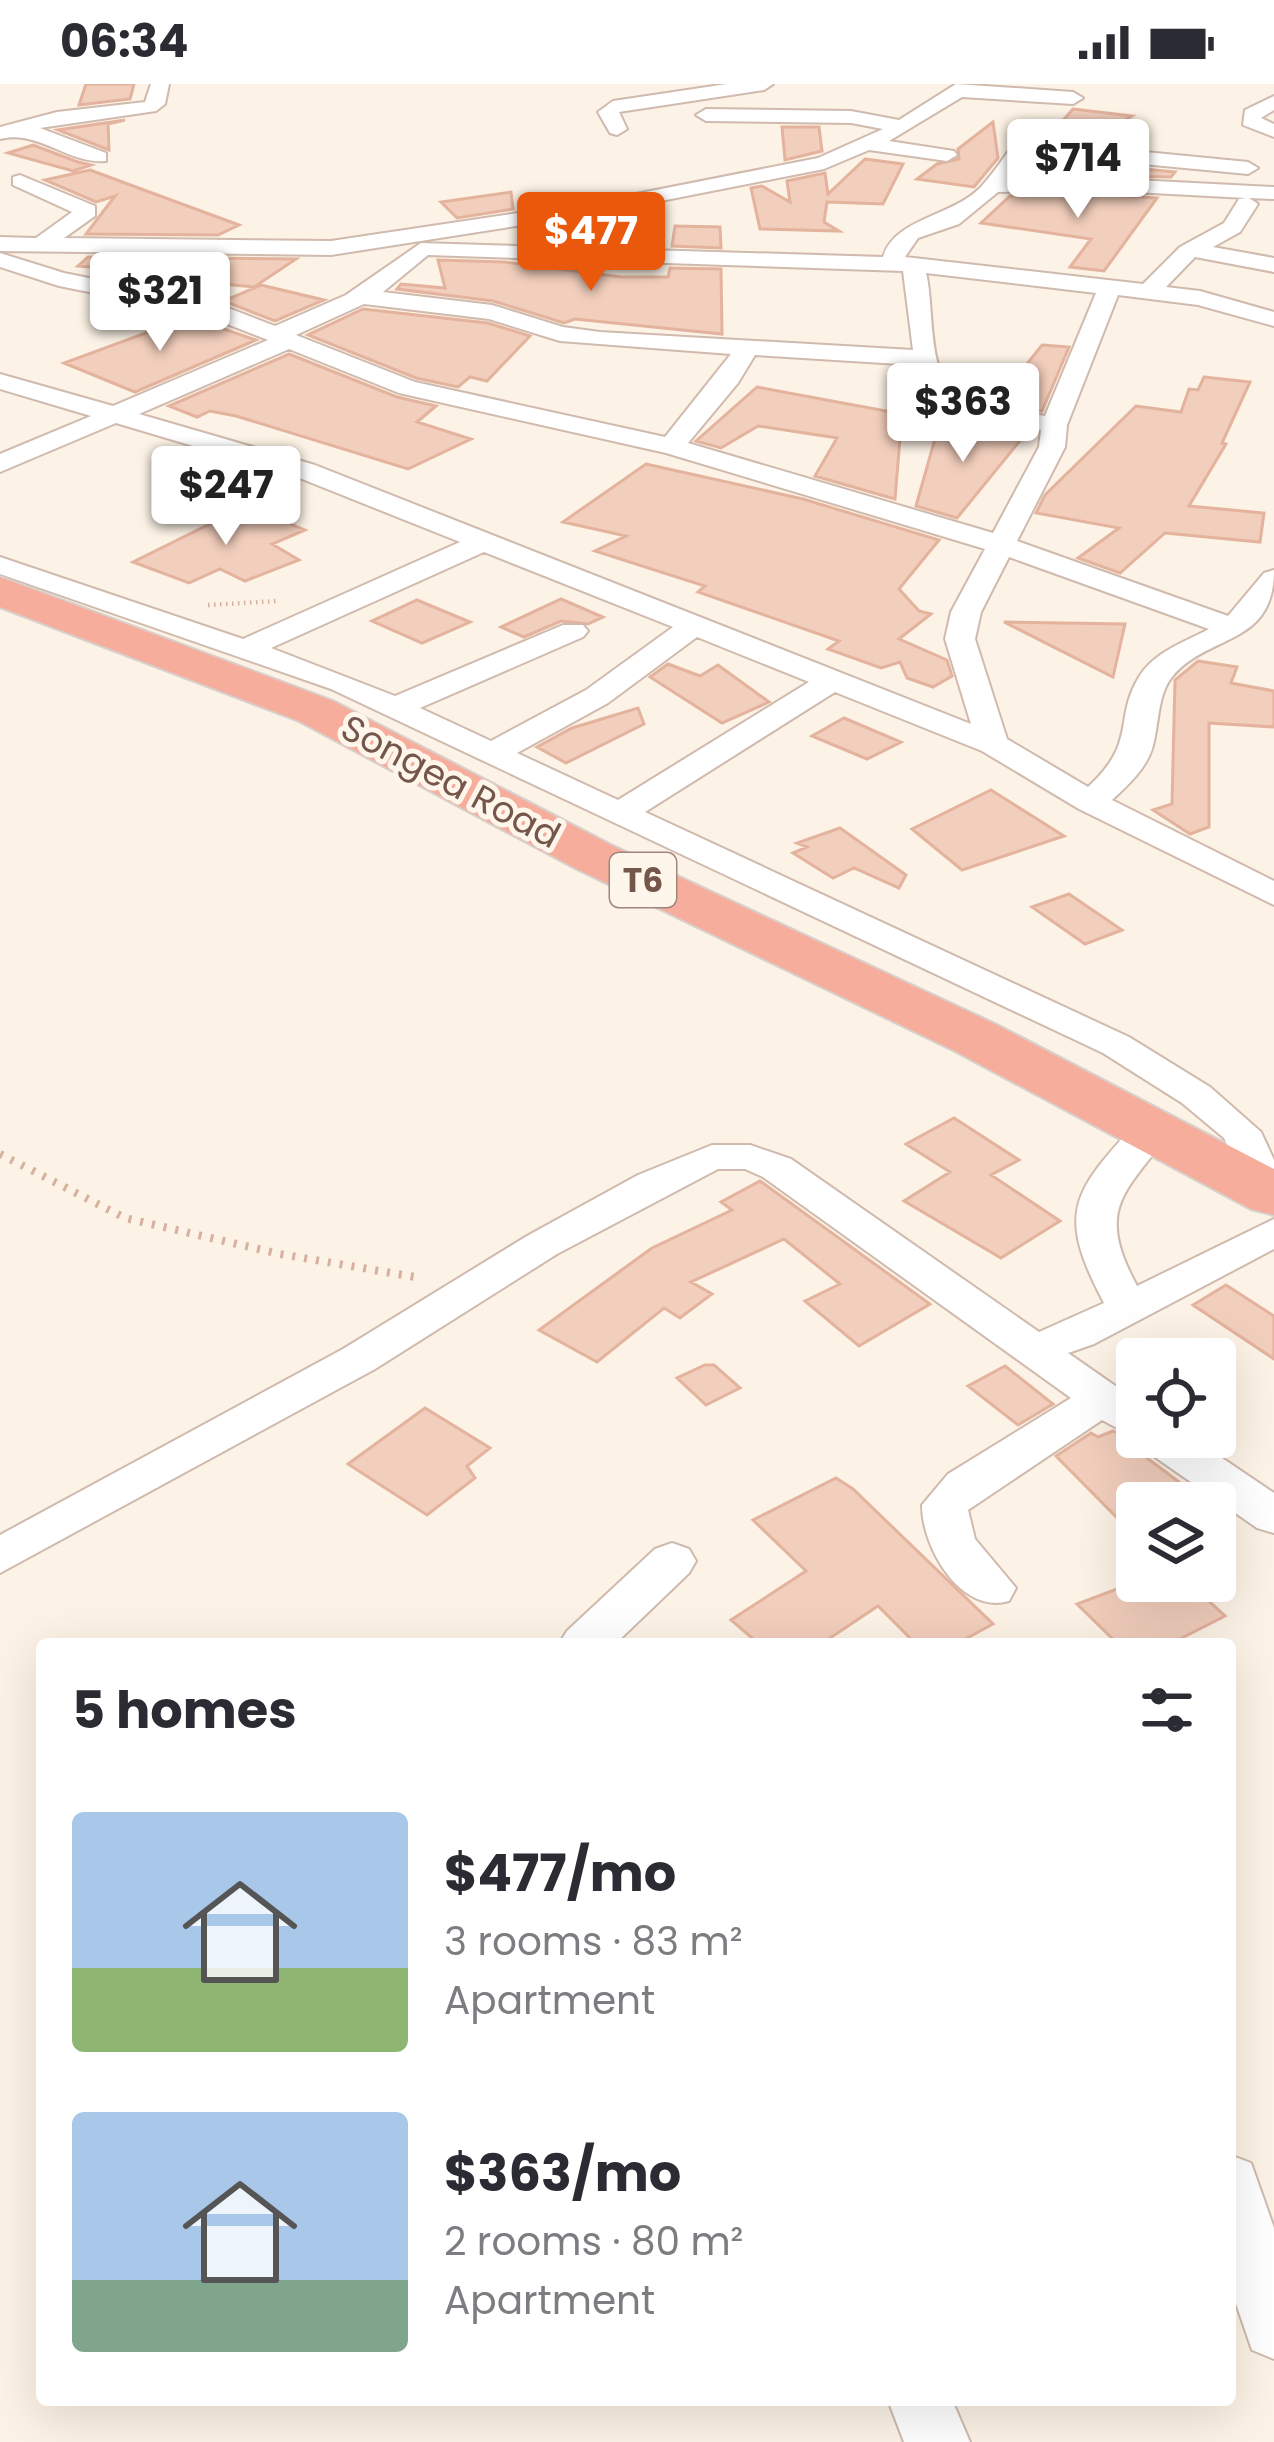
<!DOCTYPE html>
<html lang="en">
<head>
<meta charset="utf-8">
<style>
  body { margin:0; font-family:Poppins,sans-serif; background:#f2f2f3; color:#2b2b33; height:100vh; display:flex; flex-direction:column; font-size:45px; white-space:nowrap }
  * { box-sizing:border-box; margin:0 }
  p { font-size:39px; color:#7c7c81 }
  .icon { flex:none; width:66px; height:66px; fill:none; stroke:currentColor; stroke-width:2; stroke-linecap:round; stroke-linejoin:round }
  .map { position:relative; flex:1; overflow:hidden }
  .panel { position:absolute; left:36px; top:1554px; width:1200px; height:768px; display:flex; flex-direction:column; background:#fff; border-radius:12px; box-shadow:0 12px 48px #0002 }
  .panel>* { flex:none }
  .fabs { position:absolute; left:1116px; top:1254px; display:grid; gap:24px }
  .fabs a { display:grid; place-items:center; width:120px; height:120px; border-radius:12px; background:#fff; box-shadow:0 12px 48px #0002; font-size:60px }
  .price { position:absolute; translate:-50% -102px; padding:0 27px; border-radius:12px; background:#fff; color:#222; font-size:39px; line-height:78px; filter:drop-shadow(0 3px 6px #0008) }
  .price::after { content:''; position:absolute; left:50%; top:72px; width:36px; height:27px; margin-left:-18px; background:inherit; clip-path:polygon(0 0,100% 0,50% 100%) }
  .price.selected { background:#ea580c; color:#fff }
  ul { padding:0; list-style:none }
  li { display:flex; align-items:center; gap:36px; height:300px; padding:0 36px }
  li span { display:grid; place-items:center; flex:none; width:336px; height:240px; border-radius:12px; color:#555 }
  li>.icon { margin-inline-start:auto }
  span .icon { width:144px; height:144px; fill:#fffc; stroke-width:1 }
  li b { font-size:51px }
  h2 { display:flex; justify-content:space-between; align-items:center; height:144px; padding:0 36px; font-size:51px }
  .status { display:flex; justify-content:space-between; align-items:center; height:84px; padding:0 60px; background:#fff; direction:ltr }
  .status svg { height:33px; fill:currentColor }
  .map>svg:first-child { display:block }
  .building { fill:#f2cebc; stroke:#e4b39d; stroke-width:3 }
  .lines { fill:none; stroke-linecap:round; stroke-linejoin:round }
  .street-casing { stroke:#d0baae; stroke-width:4 }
  .highway-casing { stroke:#d8d0cc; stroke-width:4 }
  .path-far1 { stroke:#d7b19f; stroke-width:4.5; stroke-dasharray:1.5 4.5; stroke-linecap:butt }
  .path { stroke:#d7b19f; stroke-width:8; stroke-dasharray:3 9; stroke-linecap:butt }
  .street { fill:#fff; fill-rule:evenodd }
  .highway { fill:#f7ad9c; fill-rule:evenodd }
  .labels { text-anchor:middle; stroke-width:10; stroke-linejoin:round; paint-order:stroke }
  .shield { fill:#fff6eb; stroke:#9e867a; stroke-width:3 }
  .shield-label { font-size:33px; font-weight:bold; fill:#75564a }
  .street-label { font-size:36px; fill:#75564a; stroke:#fff6eb }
</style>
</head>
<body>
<div class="status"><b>06:34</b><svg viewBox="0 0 49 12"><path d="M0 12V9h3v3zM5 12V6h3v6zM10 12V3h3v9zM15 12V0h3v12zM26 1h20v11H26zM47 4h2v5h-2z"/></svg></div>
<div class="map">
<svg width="1274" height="2358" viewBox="0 0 1274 2358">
  <rect width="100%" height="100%" fill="#fcf2e5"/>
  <path class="building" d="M86 0H134L130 15 79 21Z
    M1073 25 1132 32 1090 58 1040 53 1058 42Z
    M125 36 108 40 109 66 58 46Z
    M993 38 998 74 974 103 917 95 937 80 959 75 958 65Z
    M782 43H819L822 67 785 76Z
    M33 61 78 78 91 81 73 87 8 69Z
    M1029 74 1175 88 1171 93 1017 90Z
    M865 75 903 80 883 120 827 118 824 138 839 147 760 145 751 104 762 102 790 118 787 97 825 89 828 110Z
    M90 86 125 99 239 141 218 151 86 150 115 112 96 118 45 96Z
    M511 108 513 125 457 134 441 118Z
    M1096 110 1157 114 1104 187 1070 183 1091 155 981 139 1010 112Z
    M675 142 720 143 721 164 672 162Z
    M88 173 296 175 254 203 171 195 177 190 78 182Z
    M438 176 504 178 621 193H668L670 184 721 185 722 250 575 235 564 239 493 217 397 205 401 200 445 204Z
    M261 201 324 216 275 237 224 217Z
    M363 225 488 239 530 252 487 297 470 293 458 303 416 294 308 251Z
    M189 233 256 256 135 308 64 279Z
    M1042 261 1069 263 1042 327 995 320Z
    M289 270 397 313 436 322 417 338 471 355 408 385 236 332 210 327 197 333 169 322Z
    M1204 293 1250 298 1222 359 1226 360 1189 422 1264 429 1260 458 1165 449 1120 489 1078 474 1119 444 1036 429 1045 411 1136 322 1181 328 1189 305 1198 306Z
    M757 303 902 330 895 415 815 392 837 354 758 342 721 364 696 357Z
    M940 337 1027 348 957 434 916 422Z
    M646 380 803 415 939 456 899 505 919 527 931 530 899 555 947 576 952 592 933 603 907 594 900 578 881 584 828 565 839 557 698 508 705 502 595 467 626 452 563 438Z
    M246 422 305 446 272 460 299 476 245 497 220 485 189 499 133 478Z
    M561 515 603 533 588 540 561 537 524 553 501 543Z
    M417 516 470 538 422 559 372 537Z
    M1004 538 1125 540 1113 593Z
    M1198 577 1237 583 1231 599 1274 607V643L1209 639V743L1190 750 1153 726 1172 720 1175 596Z
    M668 580 700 592 718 581 769 618 722 639 650 593Z
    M638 624 644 640 566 679 537 663 572 644Z
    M844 634 901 658 867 675 812 652Z
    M991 706 1064 752 962 786 912 745Z
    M840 744 906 791 899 804 854 784 833 794 793 769 807 763 797 759Z
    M1069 810 1122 846 1085 860 1032 823Z
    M954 1034 1019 1076 991 1091 1060 1137 1001 1174 904 1117 950 1088 906 1060Z
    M760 1097 930 1220 859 1262 805 1217 840 1200 784 1155 691 1198 712 1210 680 1234 664 1224 597 1278 539 1246 652 1164 732 1126 721 1118Z
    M1226 1201 1274 1232V1275L1193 1221Z
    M705 1281H714L740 1304 706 1321 677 1294Z
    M1005 1282 1053 1320 1018 1341 968 1302Z
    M425 1324 490 1364 467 1382 475 1394 427 1431 348 1380Z
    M1113 1347 1133 1357 1139 1368 1207 1419H1137V1454L1056 1372 1091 1349 1098 1353Z
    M836 1394 853 1405 993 1540 956 1560H916L878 1522 821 1560H759L731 1536 806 1487 753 1436Z
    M1138 1497H1187L1225 1532 1170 1560H1118L1077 1520Z"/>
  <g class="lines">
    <g class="street-casing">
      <path id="street" d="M151 0H169L165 20 156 27 40 44 106 69V77C69 81 38 45 0 55V43L57 28 145 18Z
        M727 0H773L764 6 619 28 627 45 617 51 610 49 598 28 613 17Z
        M956 0 1073 8 1083 14 1073 20 962 13 889 57 954 67 957 71 947 77 869 66 824 85 605 128 331 171 0 167V153L36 154 72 128 13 101V93L20 91 95 122V132L64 154 331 157 605 116 818 74 883 45 851 39 706 37 696 31 706 25 851 27 899 36Z
        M1274 12V26L1261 34 1274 40V53L1243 41 1245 26Z
        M1022 56 1248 78 1258 84 1248 90 1027 69 1008 95 1096 94 1274 103V115L1249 114 1258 120 1240 148 1213 163 1274 174V188L1195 173 1166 203 1200 207 1274 228V242L1198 221 1118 211 1067 341 1065 363 1017 457 1228 532 1264 489 1274 486C1274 563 1208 549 1172 593 1157 611 1159 643 1152 665 1145 686 1128 701 1112 716L1274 797V821L1079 725 982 667 835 608 645 728 1129 953 1210 1003 1261 1048 1274 1076V1119L1255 1117 1224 1054 1182 1019 1103 969 331 605 0 490V473L243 555 460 458 297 393 116 339 0 388V370L91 332 0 305V290L113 322 268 256 204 231 59 202 0 183V169L64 189 218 220 275 242 346 211 421 159 883 173C895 134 951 133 980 104 993 90 1004 73 1015 58ZM1096 106 1246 114 1239 115 1224 139 1180 163 1143 200 905 173 918 154 959 140 998 108ZM428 171 903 187 913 266 600 248 563 243 492 221 383 208ZM926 189 1096 209 1045 332C1021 327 982 327 961 314 925 293 935 224 926 189ZM364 220 489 235 560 257 731 270 665 353 415 298 296 251ZM289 265 399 309 666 369 985 465 951 528 945 555 971 640 315 381 139 330ZM755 271 916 281C935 341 987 336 1041 346L1039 363 993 449 688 359 738 299ZM484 468 673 543 586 606 491 657 420 624 583 553 588 547 583 541H563L395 612 271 564ZM1009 473 1209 545C1185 558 1154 568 1139 593 1113 636 1138 657 1088 703L1007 655 975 555 981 528ZM697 553 809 598 618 716 517 669 608 619Z
        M1152 1033 1166 1037 1172 1045C1128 1108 1093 1121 1137 1202L1274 1135V1165L1094 1260 1068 1269 1137 1317V1353H1191L1274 1409V1449L1257 1444 1142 1364 1136 1354 1102 1336 968 1426 975 1455 1016 1504 1009 1517C961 1531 922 1464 922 1421L948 1390 1071 1314 763 1093 745 1085H718L557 1170 375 1285 0 1489V1451L343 1265 527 1152 638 1091 712 1061H750L791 1075 1039 1248 1104 1219C1056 1128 1072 1109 1138 1037Z
        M672 1459 689 1465 696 1477 689 1489 615 1560H559L567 1547 655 1465Z
        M1230 2071 1251 2079 1274 2144V2275L1252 2266 1230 2202Z
        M888 2316H952L970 2358H904Z"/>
    </g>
    <g class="highway-casing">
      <path id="highway" d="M0 493 333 617 613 762 997 941 1274 1085V1131L1251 1125 955 967 575 784 299 637 0 523Z"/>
    </g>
    <path class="path-far1" d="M208 521 277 517"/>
    <path class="path" d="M0 1070 125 1134 280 1170 421 1194"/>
    <use href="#street" class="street"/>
    <use href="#highway" class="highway"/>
  </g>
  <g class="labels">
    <rect class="shield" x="610" y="769" width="66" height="54" rx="9"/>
    <g class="shield-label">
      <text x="643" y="808">T6</text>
    </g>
    <g class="street-label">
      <text transform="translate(451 697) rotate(28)" y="13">Songea Road</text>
    </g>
  </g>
</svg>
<div class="fabs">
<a><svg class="icon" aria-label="locate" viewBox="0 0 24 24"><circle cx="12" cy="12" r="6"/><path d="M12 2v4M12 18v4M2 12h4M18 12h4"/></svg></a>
<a><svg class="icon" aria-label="layers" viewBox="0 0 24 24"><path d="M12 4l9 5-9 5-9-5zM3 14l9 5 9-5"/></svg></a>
</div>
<b class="price" style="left:1078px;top:137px">$714</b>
<b class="price selected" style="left:591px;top:210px">$477</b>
<b class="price" style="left:160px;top:270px">$321</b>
<b class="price" style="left:963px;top:381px">$363</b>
<b class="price" style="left:226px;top:464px">$247</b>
<section class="panel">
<h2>5 homes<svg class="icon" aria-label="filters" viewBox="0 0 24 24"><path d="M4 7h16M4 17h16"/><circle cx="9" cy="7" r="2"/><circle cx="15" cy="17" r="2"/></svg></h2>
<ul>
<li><span style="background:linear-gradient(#a9c7e8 65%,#8fb573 0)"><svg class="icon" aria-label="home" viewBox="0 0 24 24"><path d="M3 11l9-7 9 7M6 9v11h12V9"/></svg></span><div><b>$477/mo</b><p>3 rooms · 83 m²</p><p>Apartment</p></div></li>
<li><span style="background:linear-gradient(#a9c7e8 70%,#7fa58c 0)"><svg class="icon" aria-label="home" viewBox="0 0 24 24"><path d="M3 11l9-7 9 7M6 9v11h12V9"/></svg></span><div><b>$363/mo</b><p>2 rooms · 80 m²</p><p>Apartment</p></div></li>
</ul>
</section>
</div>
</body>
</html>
